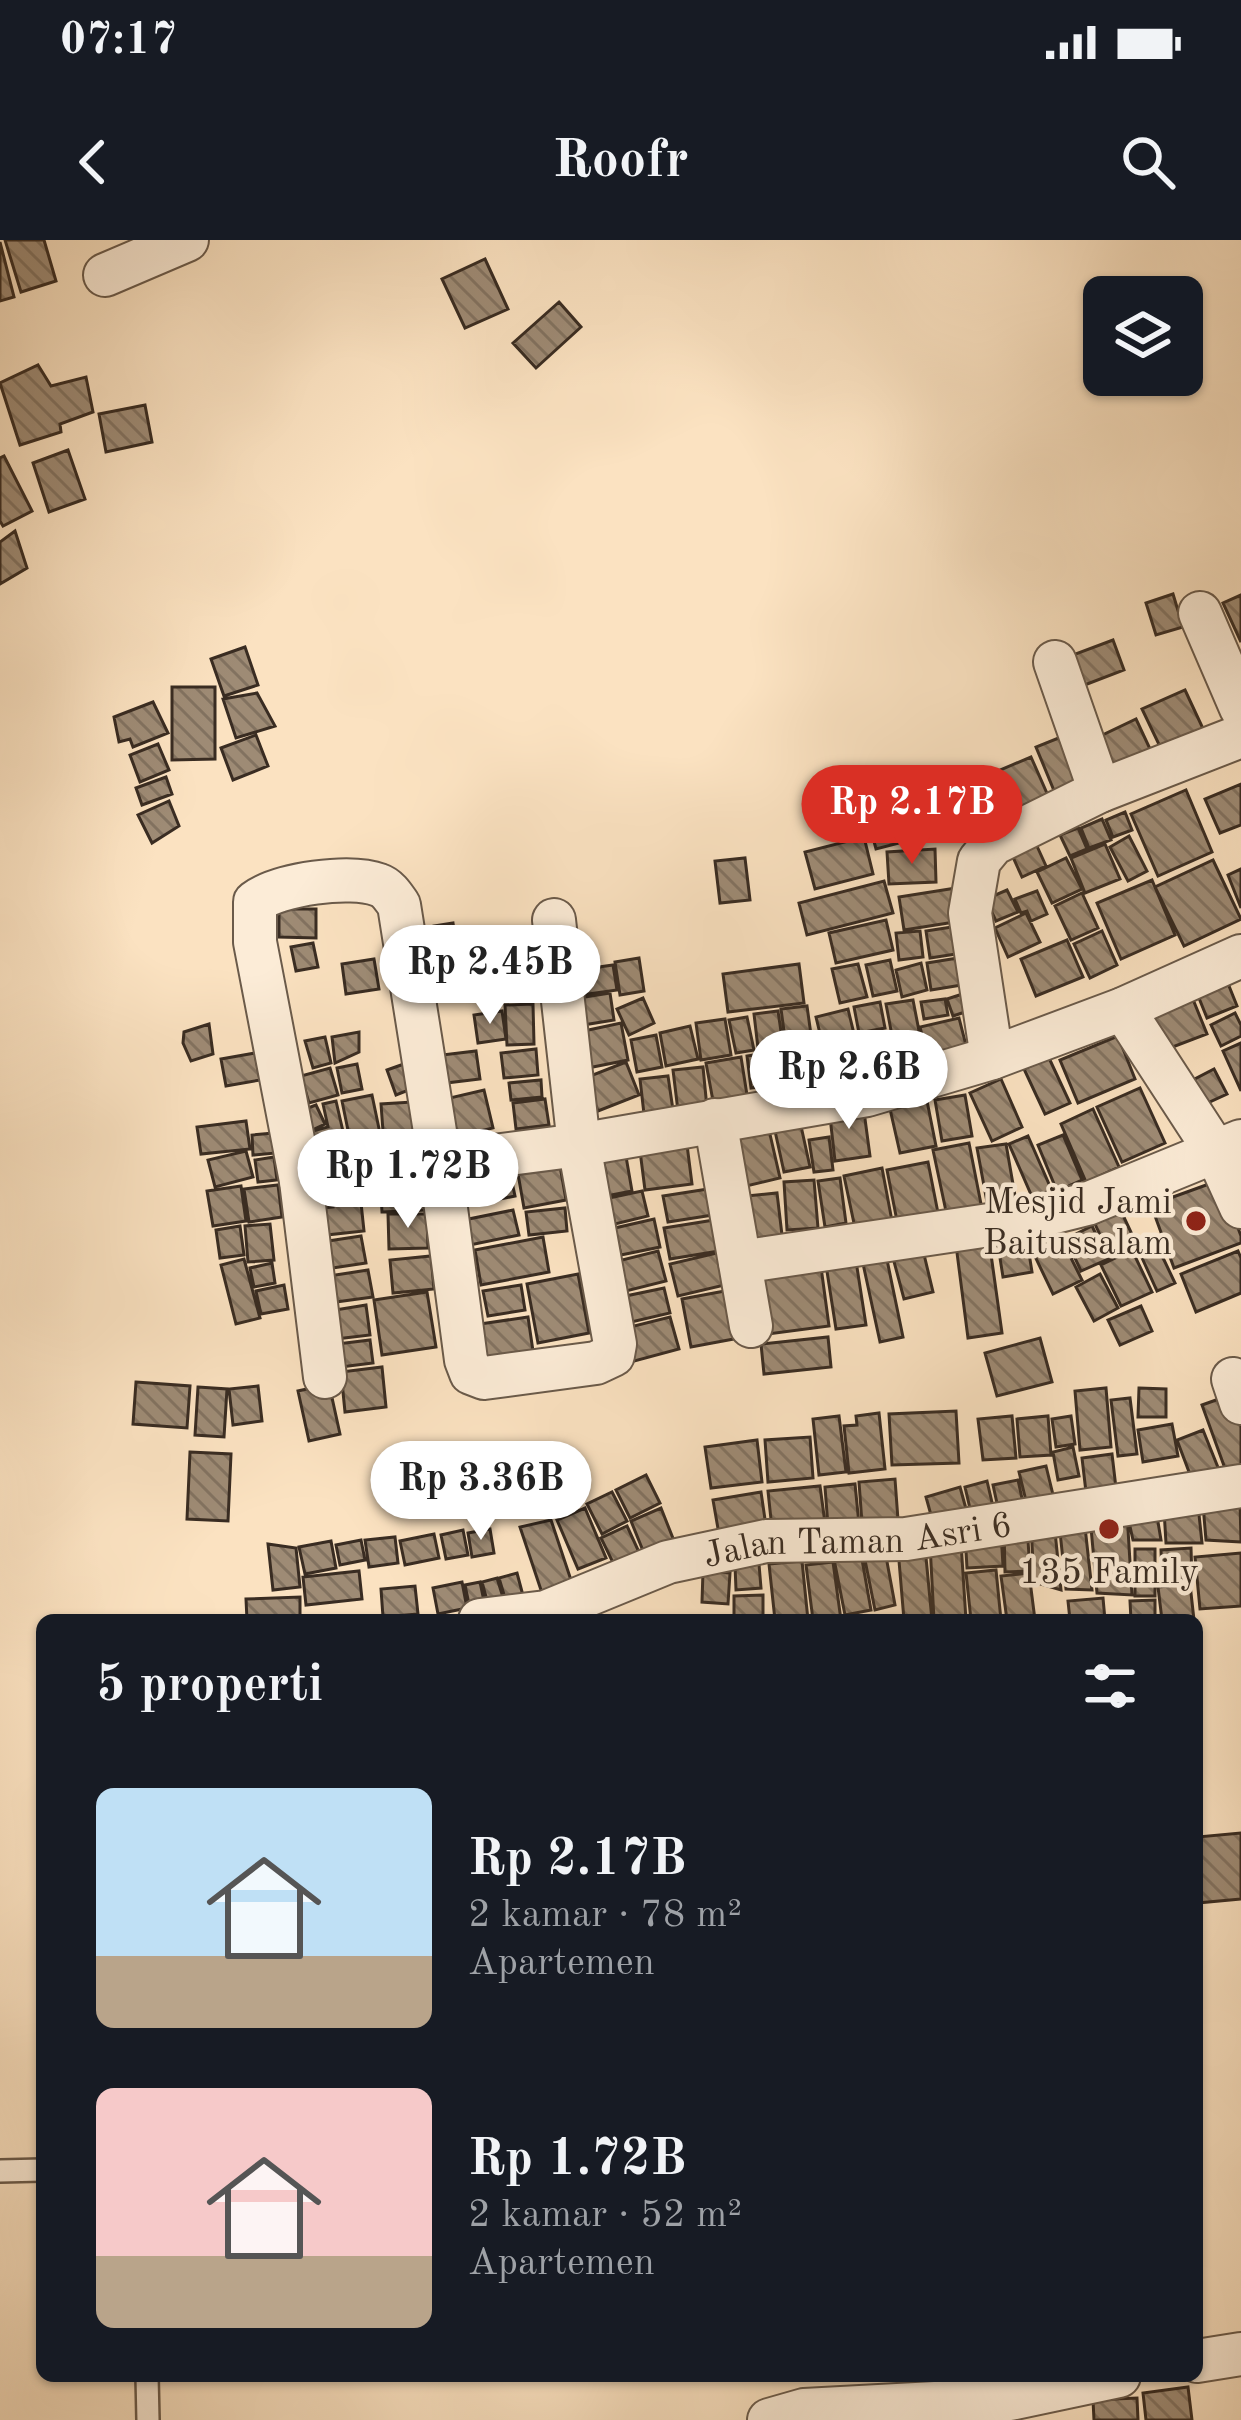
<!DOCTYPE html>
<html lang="id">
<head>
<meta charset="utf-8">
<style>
  body { margin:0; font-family:"Old Standard TT",serif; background:#242831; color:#f1f3f6; height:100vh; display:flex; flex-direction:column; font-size:45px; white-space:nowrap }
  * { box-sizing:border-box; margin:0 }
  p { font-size:39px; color:#9ea1a6 }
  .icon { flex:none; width:66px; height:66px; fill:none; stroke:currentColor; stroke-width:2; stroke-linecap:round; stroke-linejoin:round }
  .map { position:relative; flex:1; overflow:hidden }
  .details { position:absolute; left:36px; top:1374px; width:1167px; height:768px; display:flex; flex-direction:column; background:#171b24; border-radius:18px; box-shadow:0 3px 9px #0004 }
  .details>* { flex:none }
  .fabs { position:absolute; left:1083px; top:36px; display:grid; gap:24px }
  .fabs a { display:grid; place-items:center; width:120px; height:120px; border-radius:18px; background:#171b24; box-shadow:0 3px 9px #0004; font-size:60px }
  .price { position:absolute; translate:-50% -102px; padding:0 27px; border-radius:42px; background:#fff; color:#222; font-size:39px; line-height:78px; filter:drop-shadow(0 3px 6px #0008) }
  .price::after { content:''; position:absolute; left:50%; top:72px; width:36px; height:27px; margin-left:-18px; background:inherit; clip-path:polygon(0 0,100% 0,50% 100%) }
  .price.active { background:#d93025; color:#fff }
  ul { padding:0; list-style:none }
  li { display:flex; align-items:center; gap:36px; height:300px; padding:0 60px }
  li span { display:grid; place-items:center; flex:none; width:336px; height:240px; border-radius:18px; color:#555 }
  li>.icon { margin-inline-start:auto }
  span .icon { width:144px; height:144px; fill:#fffc; stroke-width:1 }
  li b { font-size:51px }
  h2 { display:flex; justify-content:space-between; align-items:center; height:144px; padding:0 60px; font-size:51px }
  .status { display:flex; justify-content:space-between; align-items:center; height:84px; padding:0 60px; background:#171b24; direction:ltr }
  .status svg { height:33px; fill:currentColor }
  header { display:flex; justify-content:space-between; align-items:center; height:156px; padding:0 60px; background:#171b24; font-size:54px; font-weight:800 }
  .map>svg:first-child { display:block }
  .building { fill:url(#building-back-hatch); stroke:#392c22; stroke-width:3 }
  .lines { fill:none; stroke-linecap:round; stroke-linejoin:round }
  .service-casing { stroke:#6a5a4a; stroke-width:26 }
  .minor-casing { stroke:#6a5a4a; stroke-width:46 }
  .service { stroke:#fcecd7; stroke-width:21 }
  .minor { stroke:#fcecd7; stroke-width:42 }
  .poi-dot { fill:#8f2418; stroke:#fcecd7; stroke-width:4.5 }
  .labels { text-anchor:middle; stroke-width:9; stroke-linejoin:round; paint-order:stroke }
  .poi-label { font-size:36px; fill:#392c22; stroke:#fcecd7; text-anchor:end }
  .street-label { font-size:36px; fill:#392c22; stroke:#fcecd7 }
</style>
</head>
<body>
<div class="status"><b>07:17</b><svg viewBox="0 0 49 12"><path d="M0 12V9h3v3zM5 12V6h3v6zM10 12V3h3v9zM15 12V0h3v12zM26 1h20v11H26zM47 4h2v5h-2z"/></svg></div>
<header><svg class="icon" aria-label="back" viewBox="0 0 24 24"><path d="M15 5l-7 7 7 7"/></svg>Roofr<svg class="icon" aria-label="search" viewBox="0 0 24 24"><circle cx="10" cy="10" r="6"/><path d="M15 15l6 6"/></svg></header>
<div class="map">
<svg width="1241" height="2180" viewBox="0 0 1241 2180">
  <defs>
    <pattern id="building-back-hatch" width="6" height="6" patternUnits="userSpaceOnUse" patternTransform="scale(3)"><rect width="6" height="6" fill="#9e8b75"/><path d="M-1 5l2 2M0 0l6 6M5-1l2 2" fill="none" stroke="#827260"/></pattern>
  </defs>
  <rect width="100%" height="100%" fill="#fbe2c1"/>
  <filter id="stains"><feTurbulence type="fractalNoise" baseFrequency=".00167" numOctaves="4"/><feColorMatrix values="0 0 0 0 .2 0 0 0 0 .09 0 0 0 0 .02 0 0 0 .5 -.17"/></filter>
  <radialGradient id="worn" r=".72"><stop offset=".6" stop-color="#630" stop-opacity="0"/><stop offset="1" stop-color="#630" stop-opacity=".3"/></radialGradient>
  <path class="building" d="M5 0H44L56 41 21 52Z
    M0 2 14 57 0 61Z
    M485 19 508 69 465 88 442 39Z
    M559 62 581 87 536 128 513 103Z
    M38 125 51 146 86 137 93 172 60 184 61 192 20 205 0 143Z
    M145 165 152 202 106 212 99 174Z
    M68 210 85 259 49 272 33 223Z
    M4 216 32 271 3 286 0 281V218Z
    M15 291 27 328 0 344V302Z
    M1173 354 1183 387 1156 395 1146 363Z
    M1241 355V402L1223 363Z
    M1113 400 1124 430 1082 446 1070 416Z
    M245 407 258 445 224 456 211 419Z
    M172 447H215V519L172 520Z
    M1185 450 1206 495 1164 515 1142 469Z
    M257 453 275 486 236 498 223 459Z
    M153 462 168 493 133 507 130 499 119 502 114 477Z
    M1136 479 1151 511 1103 533 1088 502Z
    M1071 493 1090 538 1055 553 1036 507Z
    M256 495 268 526 233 540 221 508Z
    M158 504 169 530 140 542 130 515Z
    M1031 517 1053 567 1014 584 993 533Z
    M166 537 172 554 142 565 136 548Z
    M986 537 1009 589 978 603 954 552Z
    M1241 544V585L1220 593 1205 559Z
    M1186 550 1212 612 1158 636 1131 574Z
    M169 561 179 586 152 603 138 575Z
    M932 567 938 593 876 609 869 583Z
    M1125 572 1132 590 1113 597 1106 580Z
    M1102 579 1111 600 1089 608 1081 588Z
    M1078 588 1087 609 1070 616 1060 595Z
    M1129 596 1147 631 1128 641 1110 607Z
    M864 597 873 634 815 649 805 612Z
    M1036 604 1046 626 1022 637 1012 615Z
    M1105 604 1120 639 1085 653 1071 618Z
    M935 609 936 642 889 644 887 612Z
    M745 618 750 660 720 663 715 621Z
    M1066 618 1082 649 1052 663 1037 632Z
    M1213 620 1241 679 1184 706 1155 647Z
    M1241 629V668L1228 635Z
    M1152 640 1175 695 1121 719 1097 663Z
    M884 641 893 673 807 695 799 663Z
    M956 648 961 681 904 690 899 657Z
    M1007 650 1018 672 996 681 986 659Z
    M1037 651 1047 674 1031 681 1027 671 1021 673 1015 659Z
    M1082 653 1098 688 1071 700 1055 666Z
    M279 669H316V698L279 697Z
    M1026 673 1040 702 1008 717 995 688Z
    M886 680 893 710 836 723 829 693Z
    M453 683 462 744 443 746 434 686Z
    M965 685 969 712 930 718 926 691Z
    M920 691 923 717 899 720 896 693Z
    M1102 691 1117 725 1090 738 1074 704Z
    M1067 700 1083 737 1036 756 1021 719Z
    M313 703 318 727 296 731 291 707Z
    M970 716 974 743 931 750 927 723Z
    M639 718 644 751 620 755 615 722Z
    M374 719 379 749 346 754 342 724Z
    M890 720 897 751 873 756 866 725Z
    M921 723 927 750 902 757 896 730Z
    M799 724 804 763 728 772 723 734Z
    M858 724 867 757 840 763 832 729Z
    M613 725 617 750 567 757 564 732Z
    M1223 731 1237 766 1207 778 1193 743Z
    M972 751 977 768 953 776 947 759Z
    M1190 752 1207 794 1162 811 1145 770Z
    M610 753 614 780 571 787 566 760Z
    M643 758 654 783 629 795 617 769Z
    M945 759 948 775 924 779 921 762Z
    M913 760 920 796 893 801 886 764Z
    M880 762 885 788 859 793 854 767Z
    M533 764 534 804 507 805 505 765Z
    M807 766 812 802 786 806 781 769Z
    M848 769 854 794 822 802 816 777Z
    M502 771 506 799 478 803 474 775Z
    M778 771 783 805 758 808 754 774Z
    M1235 773 1241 785V796L1221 806 1211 785Z
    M747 777 754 810 736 813 729 780Z
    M959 778 970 821 931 830 920 787Z
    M725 779 731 815 701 820 696 783Z
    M621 783 628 820 578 830 570 794Z
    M209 784 213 814 191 821 183 803 184 792Z
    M690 786 698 819 666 826 660 793Z
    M359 792V812L335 823 332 797Z
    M884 794 897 829 872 839 858 804Z
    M656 795 662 827 637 832 631 800Z
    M1118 796 1135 839 1078 863 1060 820Z
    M325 797 331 823 313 828 305 801Z
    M853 799 864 829 833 840 822 810Z
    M916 802 926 835 907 841 897 808Z
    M1241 803V851L1223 811Z
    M814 805 820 846 794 850 788 809Z
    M536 809 538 835 504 838 501 813Z
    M476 811 480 839 446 843 442 815Z
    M783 811 787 843 751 848 747 816Z
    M255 813 260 840 226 846 221 819Z
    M741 817 747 855 713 861 706 823Z
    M1049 818 1070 863 1045 874 1024 829Z
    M626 822 639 855 598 871 585 838Z
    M357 824 362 849 342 853 337 828Z
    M404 824 414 848 396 855 387 830Z
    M703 827 707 868 678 871 673 830Z
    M330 828 338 855 309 863 301 836Z
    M1214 829 1227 854 1203 865 1191 841Z
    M668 836 673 870 644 874 640 839Z
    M1001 839 1022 887 992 901 970 853Z
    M541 840 542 857 511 860 509 843Z
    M1140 848 1165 903 1122 922 1097 867Z
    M484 850 493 888 450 898 441 860Z
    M372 855 382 903 352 910 342 861Z
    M965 855 972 896 942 901 935 860Z
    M545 859 549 885 516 889 513 863Z
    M336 861 345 900 313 907 309 892 328 887 323 864Z
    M927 861 936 906 900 913 890 869Z
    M412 862 414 903 384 905 381 864Z
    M863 864 870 916 835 921 829 868Z
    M316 865 325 884 310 891 300 871Z
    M1093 869 1119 927 1086 942 1061 884Z
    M246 881 250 909 201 914 197 887Z
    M801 886 810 927 784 932 775 891Z
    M769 890 780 938 738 948 726 900Z
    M286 892 287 912 253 915 252 895Z
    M1063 895 1082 940 1057 951 1038 905Z
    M1028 896 1052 951 1033 959 1009 904Z
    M686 897 692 944 645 950 639 903Z
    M829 897 833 930 814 932 809 900Z
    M969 903 982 969 947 976 933 910Z
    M1006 904 1017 967 989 973 977 908Z
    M624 905 632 951 596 958 592 936 606 933 601 910Z
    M246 911 253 937 215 947 208 920Z
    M274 917 277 940 258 942 255 920Z
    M928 922 939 978 898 986 887 930Z
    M508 923 515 956 462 967 455 933Z
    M560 926 566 960 524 968 518 934Z
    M882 928 892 981 855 988 844 936Z
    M425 937 426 970 382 972 380 938Z
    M840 938 846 983 825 987 818 941Z
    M814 940 818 988 787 990 784 942Z
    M1220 940 1241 996V1003L1174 1028 1151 965Z
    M359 944 364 991 317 996 313 969 333 967 330 947Z
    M278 945 282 977 249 982 244 949Z
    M241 946 246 981 213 986 207 951Z
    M708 949 713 975 668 982 663 956Z
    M642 951 648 976 615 984 609 958Z
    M777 953 782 995 741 1000 736 957Z
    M565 968 567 991 529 995 526 972Z
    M513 970 519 995 460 1007 454 982Z
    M1121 971 1137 1005 1110 1017 1095 984Z
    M388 974H427L428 1008 389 1009Z
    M654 979 660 1007 621 1015 615 988Z
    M714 980 719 1011 670 1019 664 988Z
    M270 984 274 1020 248 1022 245 986Z
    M240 986 244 1015 220 1018 216 990Z
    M1092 986 1108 1019 1081 1031 1066 999Z
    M1058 992 1082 1040 1053 1054 1030 1006Z
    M1026 994 1032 1032 1003 1037 997 999Z
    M361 996 366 1023 319 1030 315 1003Z
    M543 997 549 1032 481 1045 475 1010Z
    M989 1000 1002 1093 968 1098 956 1005Z
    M1155 1001 1175 1043 1157 1051 1138 1009Z
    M922 1006 933 1052 904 1059 892 1014Z
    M1132 1010 1152 1052 1121 1066 1101 1025Z
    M658 1011 666 1041 614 1054 606 1024Z
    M1238 1011 1241 1018V1053L1196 1072 1181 1034Z
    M721 1012 729 1044 678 1056 670 1024Z
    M886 1015 903 1097 880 1102 862 1019Z
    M431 1016 434 1049 393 1053 390 1020Z
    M244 1019 260 1078 236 1084 221 1025Z
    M856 1021 866 1085 836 1089 826 1025Z
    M272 1023 275 1043 254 1047 250 1028Z
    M821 1027 829 1086 760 1095 752 1036Z
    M368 1030 373 1057 321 1064 316 1038Z
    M578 1034 589 1093 538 1103 527 1044Z
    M1100 1034 1118 1068 1094 1081 1076 1047Z
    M284 1045 288 1069 261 1074 256 1051Z
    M521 1045 525 1070 488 1076 483 1051Z
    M664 1048 670 1073 627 1083 621 1057Z
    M730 1050 739 1098 691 1107 682 1059Z
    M427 1052 436 1107 382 1115 374 1060Z
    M366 1065 370 1095 327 1100 323 1072Z
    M1141 1066 1152 1091 1120 1105 1108 1080Z
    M528 1077 534 1118 486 1125 480 1084Z
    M670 1077 679 1109 627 1123 618 1090Z
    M828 1097 831 1127 764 1134 761 1104Z
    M1040 1098 1052 1142 997 1156 985 1113Z
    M370 1100 373 1123 332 1128 329 1105Z
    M382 1127 386 1167 345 1172 341 1132Z
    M136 1142 190 1146 187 1188 133 1184Z
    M329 1144 340 1194 309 1201 298 1151Z
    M258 1146 262 1181 233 1185 229 1149Z
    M198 1147 227 1149 224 1197 195 1195Z
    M1106 1148 1111 1207 1080 1210 1075 1151Z
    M1139 1148 1166 1149V1177H1138Z
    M1233 1154 1241 1177V1229L1227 1234 1202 1165Z
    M1130 1158 1137 1214 1118 1216 1111 1160Z
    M956 1171 959 1223 892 1225 889 1174Z
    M879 1173 885 1229 849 1233 844 1186 857 1185 856 1176Z
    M839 1176 846 1232 819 1235 813 1179Z
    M1012 1176 1016 1218 983 1220 978 1179Z
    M1048 1176 1051 1215 1020 1217 1017 1179Z
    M1071 1176 1075 1204 1056 1207 1052 1179Z
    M1172 1184 1178 1216 1143 1222 1138 1190Z
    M1203 1190 1221 1235 1194 1245 1177 1200Z
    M810 1197 813 1238 768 1242 765 1200Z
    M757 1200 762 1242 711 1248 705 1207Z
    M1073 1207 1079 1236 1058 1240 1053 1212Z
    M190 1212 231 1214 228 1281 187 1279Z
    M1112 1214 1116 1248 1086 1252 1082 1218Z
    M1046 1226 1056 1267 1029 1273 1019 1232Z
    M646 1235 660 1263 630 1278 616 1250Z
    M895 1239 898 1280 862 1283 859 1242Z
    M1018 1240 1025 1272 1000 1277 993 1245Z
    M987 1241 994 1271 972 1277 965 1247Z
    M855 1244 859 1284 828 1286 825 1247Z
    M820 1246 825 1283 772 1289 768 1251Z
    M960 1247 968 1276 934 1286 926 1257Z
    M612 1252 627 1281 602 1294 587 1264Z
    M761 1252 767 1293 720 1300 713 1260Z
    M1240 1261 1241 1302 1206 1300 1203 1265Z
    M1198 1265 1202 1303H1166L1164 1270Z
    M585 1268 606 1318 578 1329 557 1280Z
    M661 1268 678 1311 648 1323 631 1281Z
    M1156 1270 1161 1300H1133L1127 1273Z
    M1127 1273 1132 1355 1097 1353 1090 1277Z
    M1084 1278 1092 1350 1066 1349 1059 1282Z
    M551 1280 572 1343 542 1353 520 1287Z
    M1054 1282 1061 1350 1034 1342 1031 1285Z
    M1027 1285 1030 1331 1005 1332 1004 1289Z
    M627 1286 644 1323 619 1335 601 1298Z
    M490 1289 494 1313 472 1317 468 1293Z
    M463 1290 468 1315 446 1319 441 1295Z
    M1001 1292 1003 1326 967 1328 965 1294Z
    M434 1294 439 1318 405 1325 400 1301Z
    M395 1297 398 1323 369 1327 365 1300Z
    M361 1300 365 1320 340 1325 336 1305Z
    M331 1301 336 1328 305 1334 299 1307Z
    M961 1303 966 1380H934L930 1304Z
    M268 1304 296 1308 300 1347 273 1350Z
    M925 1307 932 1380H904L898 1309Z
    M1191 1308 1192 1339 1162 1340 1161 1310Z
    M1135 1309H1155V1356H1135Z
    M885 1311 895 1365 875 1370 864 1315Z
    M1241 1313V1366L1200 1369 1195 1317Z
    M861 1314 871 1370 845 1375 834 1319Z
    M802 1321 808 1380H775L769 1324Z
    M833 1322 841 1380H813L806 1325Z
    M759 1324 761 1348 736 1350 735 1325Z
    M996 1330 1001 1380H971L966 1333Z
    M359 1331 362 1359 306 1365 303 1337Z
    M703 1331 730 1333 728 1364 702 1362Z
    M517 1333 525 1363 508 1368 499 1338Z
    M1029 1333 1035 1380H1007L1001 1336Z
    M497 1338 506 1367 490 1372 482 1342Z
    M462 1342 467 1368 438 1374 433 1348Z
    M480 1342 485 1366 470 1369 465 1345Z
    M1190 1344 1194 1380H1162L1158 1347Z
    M415 1346 418 1374 383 1377 381 1349Z
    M763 1355V1380H734V1356Z
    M300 1357V1380H247L246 1359Z
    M1103 1358 1105 1380H1070L1068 1361Z
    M1155 1360V1380H1131L1130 1361Z
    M1241 1593V1659L1197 1663V1597Z
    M1188 2147 1192 2180H1146L1143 2153Z
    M1137 2158 1138 2180H1094L1093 2160Z"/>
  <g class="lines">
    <g class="service-casing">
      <path id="service" d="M0 1931 42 1930
        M147 2136 148 2180"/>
    </g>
    <g class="minor-casing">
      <g id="minor">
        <path d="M105 35 187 0"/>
        <path d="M1200 373 1241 468"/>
        <path d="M1055 422 1100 551"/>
        <path d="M1123 769 1216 912 1241 967"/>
        <path d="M992 818 970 673 979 621 993 604 1100 551 1241 496"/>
        <path d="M715 880 751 1086"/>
        <path d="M301 941 579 905 867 855 992 818 1123 769 1241 716"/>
        <path d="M740 1022 1023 980 1087 964 1241 901"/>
        <path d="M325 1137 301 941 255 702V662C279 644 350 634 379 645 388 648 394 658 399 665L440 923 466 1120 471 1133 484 1138 596 1123 613 1115 615 1104 579 905 554 680"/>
        <path d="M1233 1139 1241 1163"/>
        <path id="s1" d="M480 1380 546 1372 668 1322 766 1301 906 1299 1241 1246"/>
        <path d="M1197 2121 1241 2114"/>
        <path d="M769 2180 804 2170 1010 2159 1119 2136"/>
      </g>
    </g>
    <use href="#service" class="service"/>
    <use href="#minor" class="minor"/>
  </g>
  <g class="poi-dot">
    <circle cx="1196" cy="981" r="12"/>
    <circle cx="1109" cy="1289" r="12"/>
  </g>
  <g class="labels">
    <g class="poi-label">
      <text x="1172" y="973">Mesjid Jami<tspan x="1172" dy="41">Baitussalam</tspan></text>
      <text x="1109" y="1343" text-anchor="middle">135 Family</text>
    </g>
    <g class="street-label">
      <text dy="13" stroke="none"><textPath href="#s1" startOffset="390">Jalan Taman Asri 6</textPath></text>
    </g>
  </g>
  <rect width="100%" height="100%" filter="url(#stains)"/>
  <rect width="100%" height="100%" fill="url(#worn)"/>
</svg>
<div class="fabs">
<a><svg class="icon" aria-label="layers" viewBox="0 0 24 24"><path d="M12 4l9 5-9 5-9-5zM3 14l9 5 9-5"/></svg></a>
</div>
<b class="price active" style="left:912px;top:627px">Rp 2.17B</b>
<b class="price" style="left:490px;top:787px">Rp 2.45B</b>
<b class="price" style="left:849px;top:892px">Rp 2.6B</b>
<b class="price" style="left:408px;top:991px">Rp 1.72B</b>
<b class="price" style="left:481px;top:1303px">Rp 3.36B</b>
<section class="details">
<h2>5 properti<svg class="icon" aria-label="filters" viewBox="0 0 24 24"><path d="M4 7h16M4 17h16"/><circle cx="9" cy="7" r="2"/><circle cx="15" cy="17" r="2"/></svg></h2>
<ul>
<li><span style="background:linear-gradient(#bfe0f5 70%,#b9a48a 0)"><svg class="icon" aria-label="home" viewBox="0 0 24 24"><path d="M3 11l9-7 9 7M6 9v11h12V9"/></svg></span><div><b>Rp 2.17B</b><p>2 kamar · 78 m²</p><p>Apartemen</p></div></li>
<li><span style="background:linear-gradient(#f6c9c9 70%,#b9a48a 0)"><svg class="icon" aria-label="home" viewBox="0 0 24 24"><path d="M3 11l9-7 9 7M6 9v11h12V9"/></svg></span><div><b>Rp 1.72B</b><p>2 kamar · 52 m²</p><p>Apartemen</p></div></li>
</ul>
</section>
</div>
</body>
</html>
